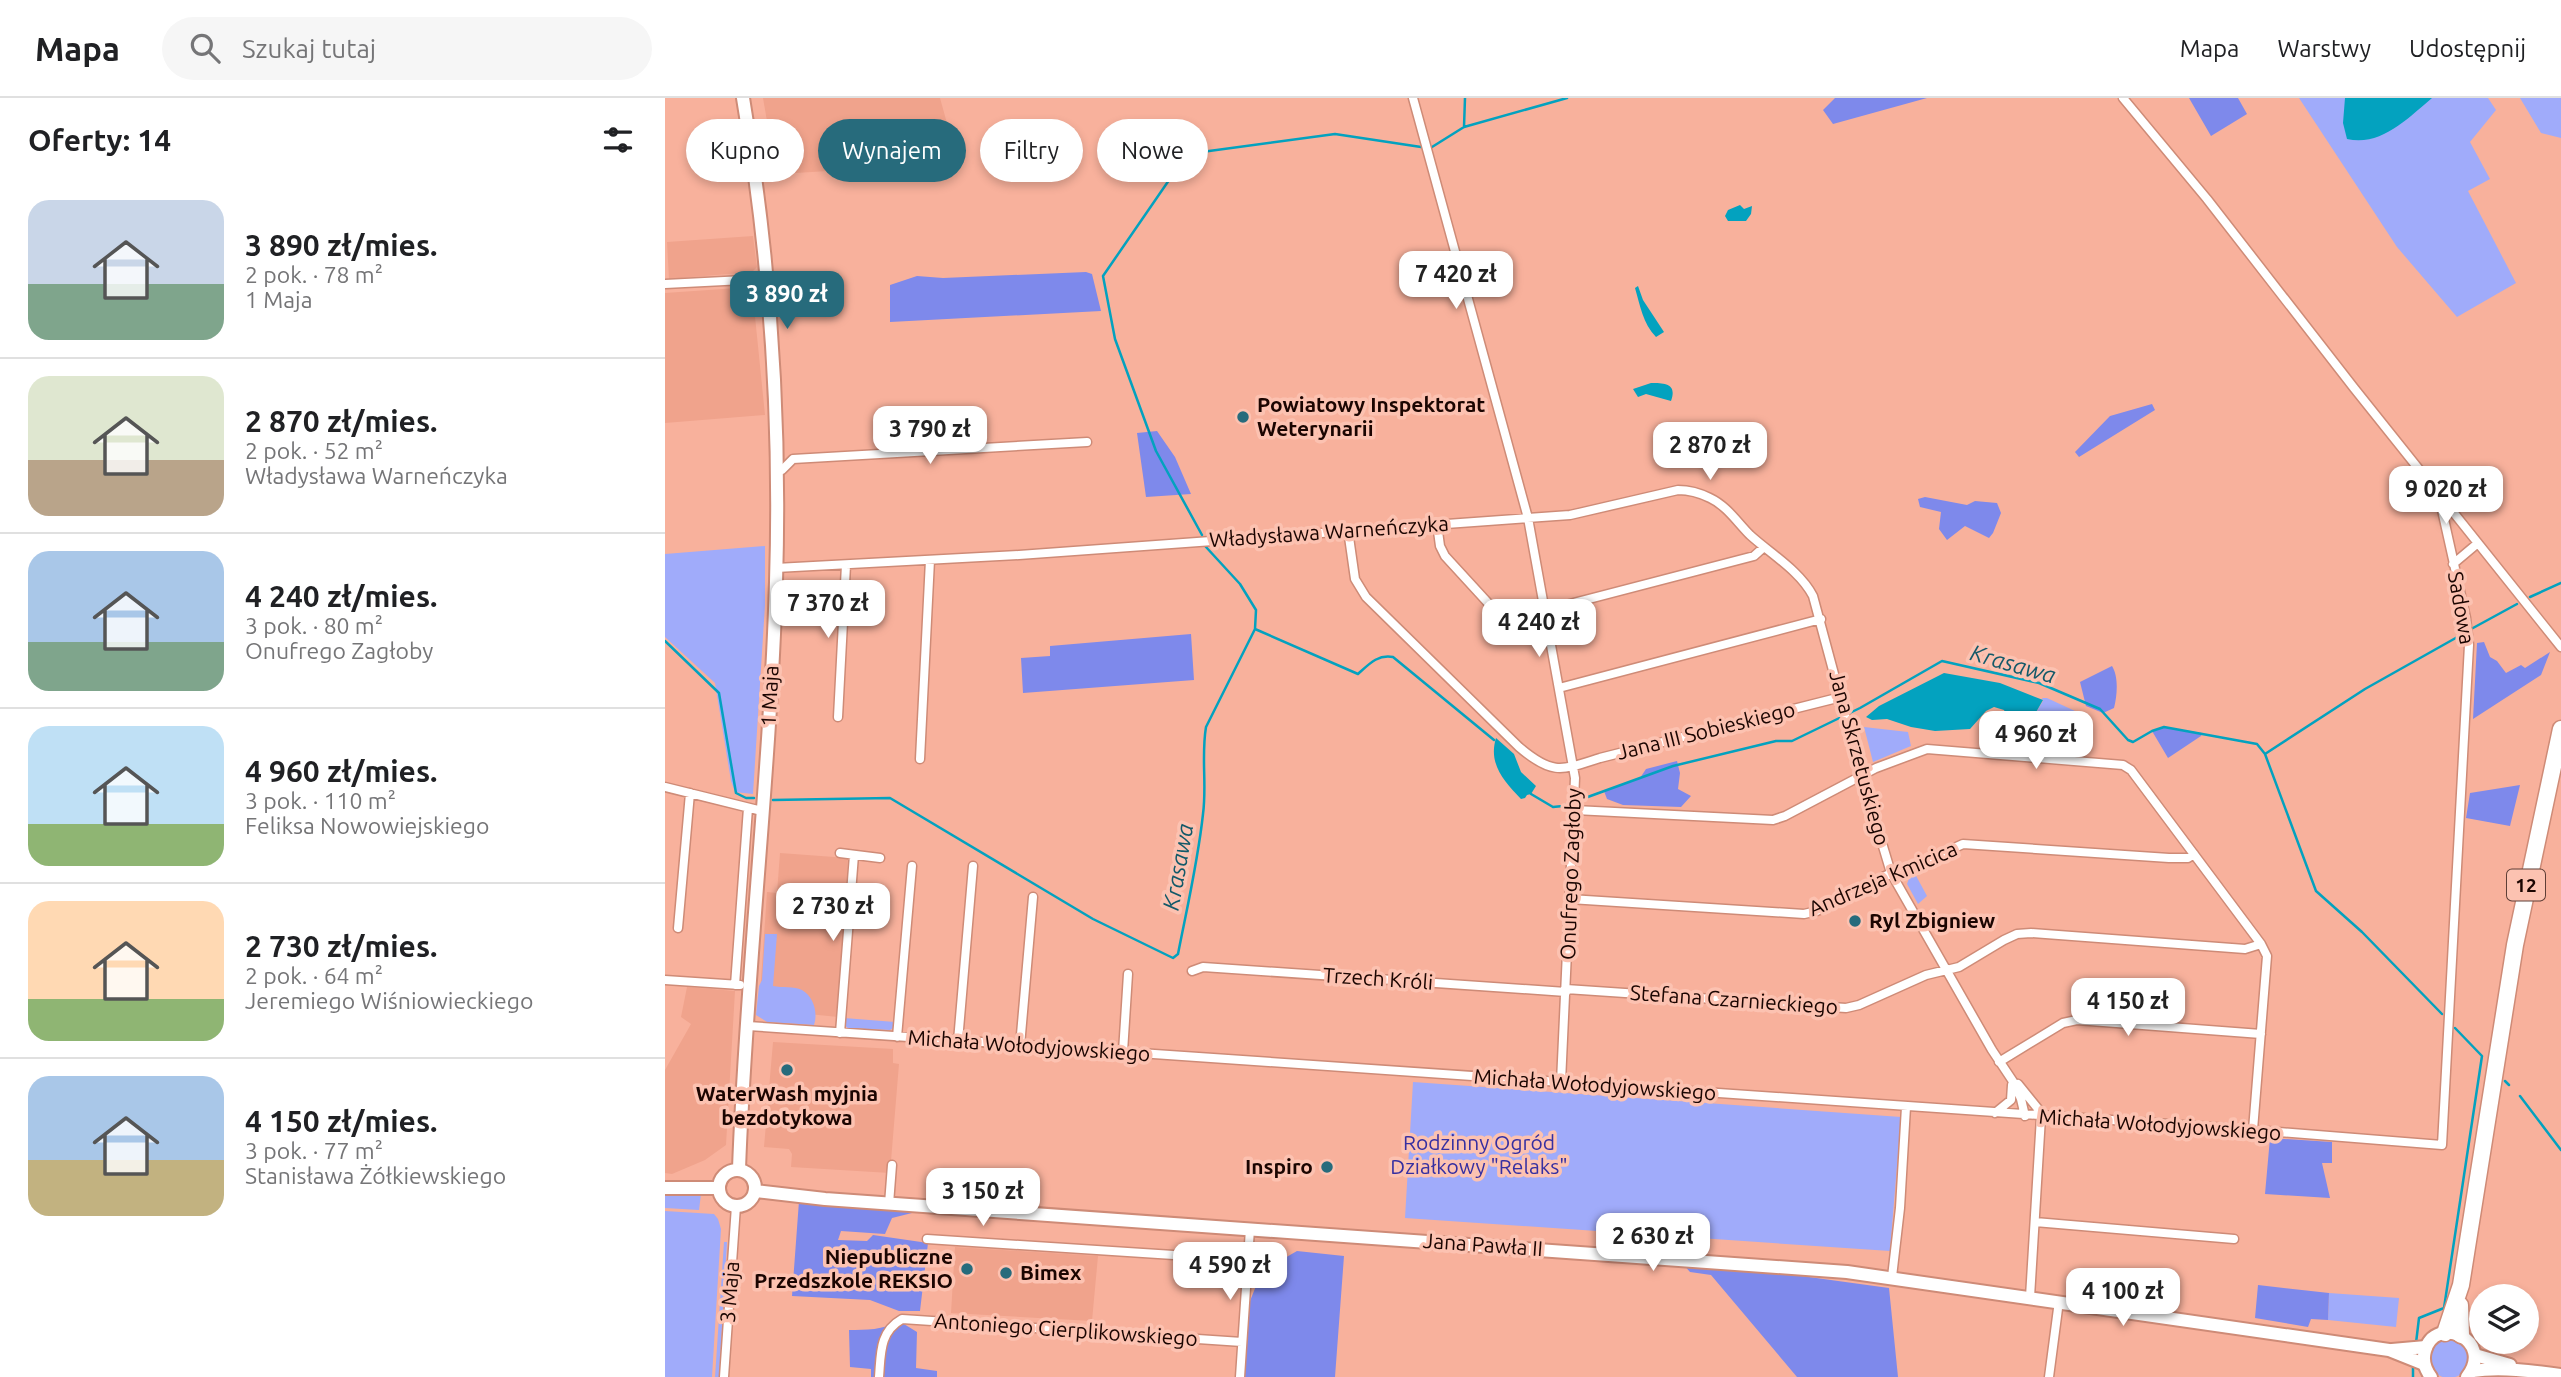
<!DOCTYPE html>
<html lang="pl">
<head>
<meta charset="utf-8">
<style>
  body { margin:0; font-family:Ubuntu,sans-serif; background:#f6f6f6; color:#202124; height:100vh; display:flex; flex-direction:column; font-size:26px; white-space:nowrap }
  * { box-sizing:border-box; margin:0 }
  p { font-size:23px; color:#757577 }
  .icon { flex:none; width:38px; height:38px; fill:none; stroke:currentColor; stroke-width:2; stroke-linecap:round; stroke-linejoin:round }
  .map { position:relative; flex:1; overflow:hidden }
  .panel { display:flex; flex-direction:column; background:#fff; width:665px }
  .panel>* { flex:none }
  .banner { position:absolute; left:21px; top:21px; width:665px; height:63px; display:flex; gap:14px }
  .fabs { position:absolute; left:1804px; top:1186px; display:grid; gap:14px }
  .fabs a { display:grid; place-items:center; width:70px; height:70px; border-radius:50%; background:#fff; box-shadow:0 4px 10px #0003; font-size:35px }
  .price { position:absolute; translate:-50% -60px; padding:0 16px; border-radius:14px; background:#fff; color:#222; font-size:23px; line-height:46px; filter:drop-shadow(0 2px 4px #0008) }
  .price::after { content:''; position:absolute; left:50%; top:42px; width:21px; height:16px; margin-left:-10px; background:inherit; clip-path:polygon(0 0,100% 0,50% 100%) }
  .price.active { background:#276b7c; color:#fff }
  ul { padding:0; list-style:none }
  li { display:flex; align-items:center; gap:21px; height:175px; padding:0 28px }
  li+li { border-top:2px solid #e0e0e0 }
  li span { display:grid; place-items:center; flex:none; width:196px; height:140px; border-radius:21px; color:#555 }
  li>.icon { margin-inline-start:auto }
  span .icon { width:84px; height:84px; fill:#fffc; stroke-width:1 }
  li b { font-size:30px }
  h2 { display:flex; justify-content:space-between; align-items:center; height:84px; padding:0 28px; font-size:30px }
  .tag { padding:0 24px; border-radius:32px; background:#fff; box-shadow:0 4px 10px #0003; font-size:24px; line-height:63px }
  .tag.active { background:#276b7c; color:#fff }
  header { display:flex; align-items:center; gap:42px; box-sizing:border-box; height:98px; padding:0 35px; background:#fff; border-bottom:2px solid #e0e0e0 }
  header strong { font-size:33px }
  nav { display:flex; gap:38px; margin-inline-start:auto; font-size:24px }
  .search { width:490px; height:63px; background:#f6f6f6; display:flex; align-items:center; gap:18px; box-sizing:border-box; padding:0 24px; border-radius:38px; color:#757577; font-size:26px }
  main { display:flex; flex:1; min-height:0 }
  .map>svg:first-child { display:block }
  .built { fill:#f0a38c }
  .green { fill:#a0abfa }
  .forest { fill:#7e89eb }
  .water { fill:#03a2bf }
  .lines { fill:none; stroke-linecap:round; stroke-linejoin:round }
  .stream { stroke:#03a2bf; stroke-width:2.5 }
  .minor-casing { stroke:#ce8b77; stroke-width:11 }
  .secondary-casing { stroke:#ce8b77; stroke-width:16 }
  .primary-casing { stroke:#ce8b77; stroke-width:16 }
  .motorway-casing { stroke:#ce8b77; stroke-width:19 }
  .minor { stroke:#fff; stroke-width:8 }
  .secondary { stroke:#fff; stroke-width:12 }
  .primary { stroke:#fff; stroke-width:12 }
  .motorway { stroke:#fff; stroke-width:16 }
  .poi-dot { fill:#276b7c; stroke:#fcc2b1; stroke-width:2.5 }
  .labels { text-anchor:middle; stroke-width:7; stroke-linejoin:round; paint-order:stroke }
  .shield { fill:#fcc2b1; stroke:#5e3e36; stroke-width:2 }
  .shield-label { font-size:19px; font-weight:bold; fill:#1b0501 }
  .poi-label { font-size:21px; font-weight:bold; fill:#1b0501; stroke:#fcc2b1; text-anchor:start }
  .street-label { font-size:21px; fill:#1b0501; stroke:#fcc2b1 }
  .park-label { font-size:21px; fill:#362fa1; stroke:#fcc2b1 }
  .water-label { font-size:23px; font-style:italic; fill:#135969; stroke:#fcc2b1 }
</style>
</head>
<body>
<header>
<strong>Mapa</strong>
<div class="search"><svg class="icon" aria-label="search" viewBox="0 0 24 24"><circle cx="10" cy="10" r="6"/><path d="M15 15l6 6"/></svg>Szukaj tutaj</div>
<nav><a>Mapa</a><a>Warstwy</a><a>Udostępnij</a></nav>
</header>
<main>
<section class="panel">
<h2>Oferty: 14<svg class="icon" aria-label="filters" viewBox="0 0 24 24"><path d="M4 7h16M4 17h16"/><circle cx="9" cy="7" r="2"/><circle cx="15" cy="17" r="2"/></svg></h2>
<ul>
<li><span style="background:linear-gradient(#c9d6e8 60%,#7fa58c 0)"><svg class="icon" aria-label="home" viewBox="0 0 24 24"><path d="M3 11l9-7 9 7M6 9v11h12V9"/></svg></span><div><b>3 890 zł/mies.</b><p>2 pok. · 78 m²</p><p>1 Maja</p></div></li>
<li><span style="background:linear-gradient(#dfe7d0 60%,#b9a48a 0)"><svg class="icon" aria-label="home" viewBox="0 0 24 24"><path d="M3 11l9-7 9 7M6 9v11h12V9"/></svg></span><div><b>2 870 zł/mies.</b><p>2 pok. · 52 m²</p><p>Władysława Warneńczyka</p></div></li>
<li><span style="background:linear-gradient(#a9c7e8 65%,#7fa58c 0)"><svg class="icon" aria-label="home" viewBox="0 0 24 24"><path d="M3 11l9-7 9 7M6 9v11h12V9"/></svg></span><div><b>4 240 zł/mies.</b><p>3 pok. · 80 m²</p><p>Onufrego Zagłoby</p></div></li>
<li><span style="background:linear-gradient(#bfe0f5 70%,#8fb573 0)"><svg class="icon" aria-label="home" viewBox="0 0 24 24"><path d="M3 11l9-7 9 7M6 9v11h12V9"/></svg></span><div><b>4 960 zł/mies.</b><p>3 pok. · 110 m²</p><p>Feliksa Nowowiejskiego</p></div></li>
<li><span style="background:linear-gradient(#ffd9b3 70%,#8fb573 0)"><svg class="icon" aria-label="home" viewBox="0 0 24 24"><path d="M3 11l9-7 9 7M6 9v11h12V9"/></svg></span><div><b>2 730 zł/mies.</b><p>2 pok. · 64 m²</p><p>Jeremiego Wiśniowieckiego</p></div></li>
<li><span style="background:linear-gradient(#a9c7e8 60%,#c2b280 0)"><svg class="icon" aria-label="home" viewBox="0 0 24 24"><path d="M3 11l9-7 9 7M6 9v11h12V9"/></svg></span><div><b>4 150 zł/mies.</b><p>3 pok. · 77 m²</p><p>Stanisława Żółkiewskiego</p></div></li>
</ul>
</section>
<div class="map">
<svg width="1896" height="1279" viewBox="0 0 1896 1279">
  <rect width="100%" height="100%" fill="#f8b19c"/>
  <path class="built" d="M98 0H275L293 65 98 77 92 24 102 23Z
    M88 138 92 169 87 174 4 181 2 144Z
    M87 189 100 317 0 325V195Z
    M115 755 183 760 173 919 94 911 102 794 112 795Z
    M22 889 70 893 61 1047 40 1062 7 1076 0 1075V972L26 926 16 919Z
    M108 944 228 951V965L234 966 225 1075 126 1069 127 1056 124 1051 99 1049Z
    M290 1149 433 1158 427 1223 286 1215Z"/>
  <path class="green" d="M1634 0H1823L1831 12 1805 44 1825 81 1803 93 1851 185 1792 219 1732 149Z
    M1855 0H1896V40L1876 35Z
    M100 448V507L88 696 70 694 66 683 50 585 0 539V456Z
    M1377 600H1382L1425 620 1422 625C1411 626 1400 619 1389 624 1382 627 1383 632 1378 637 1368 646 1356 635 1347 630L1370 616 1378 603Z
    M1199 629 1243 634 1246 648 1208 664Z
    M1249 774 1262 798 1253 806 1242 786 1246 775Z
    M100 836H112L108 888C117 890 129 888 137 892 149 899 153 915 149 927L102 924 91 917 94 888 97 882Z
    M179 920 230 924V929L225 932 183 930 180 928Z
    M748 984 1236 1019 1225 1153 740 1120Z
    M0 1095 36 1096 34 1112 0 1110Z
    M0 1113 49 1116 53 1121 56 1131 47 1279H0Z
    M59 1144H62L54 1279H50Z
    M1664 1195 1734 1200 1731 1229 1663 1222Z
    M1764 1260a20 20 0 1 1 40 0a20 20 0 1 1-40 0Z"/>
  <path class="forest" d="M1170 0H1262L1168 26 1158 12Z
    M1524 0H1573L1582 16 1546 38Z
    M421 174 427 176 436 213 225 224V187L252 178 278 180Z
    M1487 306 1490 312 1414 359 1410 354 1445 318Z
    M492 333 510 359 526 396 481 399 472 335Z
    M1260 399 1302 407 1310 403 1332 405 1336 415 1328 435 1324 440 1300 428 1282 442 1274 431 1276 414 1255 409 1253 401Z
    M526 536 529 582 358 595 356 560 385 558V548Z
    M1819 544 1825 559 1832 563 1841 575 1856 567 1860 570 1885 554 1876 577 1808 621 1812 545Z
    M1447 568C1454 579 1452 598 1449 610L1438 615 1421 608 1415 584Z
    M1499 629 1537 635 1536 638 1503 660 1487 633Z
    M1012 663 1015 675 1013 691 1026 698 1016 709 958 707 942 701 939 693 975 680 981 671Z
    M1855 687 1845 728 1801 720 1805 695Z
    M1605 1040 1667 1044V1065H1657L1665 1100 1600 1096Z
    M134 1103 247 1111V1115L227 1120 220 1136 176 1133 173 1142 202 1143 208 1137 263 1145 255 1213H234L205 1202 127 1198Z
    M632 1153 679 1158 670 1279H579L585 1203 597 1173Z
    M1016 1164 1057 1167 1224 1190 1233 1279H1132L1046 1177 1025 1174Z
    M1593 1187 1664 1195 1663 1222 1646 1221 1643 1229 1590 1220Z
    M234 1223 252 1234 251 1270 272 1273V1279H206V1271L185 1269 184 1232C201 1232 218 1232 234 1223Z"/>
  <path class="water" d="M1680 0H1767C1743 20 1716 49 1682 41L1678 25Z
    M1075 107 1079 111 1087 108 1086 116 1081 123H1063L1060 118 1063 112Z
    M973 188 978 202 999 234 991 239C978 226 975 207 970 190Z
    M986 285C1001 285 1012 286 1006 303L981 296 973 299 968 291Z
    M1279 575 1335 585 1378 602 1370 616 1347 630 1339 612 1329 609 1321 613 1305 631 1270 633 1246 629 1222 621 1207 622 1201 619 1214 608Z
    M831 640 849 656 856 674 871 688 866 696 862 697 860 700 856 701C839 683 823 666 831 640Z"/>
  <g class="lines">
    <path class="stream" d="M799 29 902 0
      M767 49 799 29 800 0
      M537 437 491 353 450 241 438 178 522 56 670 36 756 49
      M541 449 575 486 591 512 590 531
      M1865 499 1896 485
      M1808 530 1852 506
      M0 543 54 595 71 695 81 700H89
      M1600 656 1700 591 1796 537
      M866 696 888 709 898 708 1008 668 1111 643H1127L1195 610 1277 563 1374 585 1435 611 1463 642 1468 644 1487 633 1499 629 1592 646 1600 656 1651 793 1697 834 1777 916
      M108 702 225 700 428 821 508 860 513 856C522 810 533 763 538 716 542 687 536 658 541 629L590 531 693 576C704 566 713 556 728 559L829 642
      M1840 983 1844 987
      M1855 998 1896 1052
      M1751 1245 1754 1220 1779 1210 1817 958 1790 930
      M1748 1266V1279"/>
    <g class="minor-casing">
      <path id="minor" d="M748 0 863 420 910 680 896 984
        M1458 0 1542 101 1689 290 1896 549
        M0 186 101 181
        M111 373 117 372 128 361 422 344
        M772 426 775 448 780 458 835 518 843 522 1089 458 1099 449
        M683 432 690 481 701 499 854 649C888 678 897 672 935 660L1176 599
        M1788 466 1813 445
        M111 470 354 457 905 417 1013 392C1024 392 1035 395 1045 400 1062 408 1072 424 1085 437 1106 456 1135 473 1148 498L1193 665 1226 775 1327 952 1349 985 1356 1001 1360 1018
        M894 590 1156 521
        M173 619 181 467
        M255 661 265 462
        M0 689 97 713
        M910 712 1108 722 1120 718 1211 670 1262 651 1458 667 1466 672 1596 846 1602 858 1588 1032
        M175 755 215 760
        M905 801 1139 816 1152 813 1226 775 1247 769 1298 746 1504 760H1523L1529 756
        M13 830 25 695
        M527 873 538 869 901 894
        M0 882 75 887
        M70 887 83 710
        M901 891 1181 910 1194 907 1261 877 1294 869 1339 842 1352 836 1366 835 1580 851 1596 846
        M83 928 1577 1031 1777 1047 1804 547 1801 520 1773 394
        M175 935 189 757
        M232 939 247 768
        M293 943 308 768
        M355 948 368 799
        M458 954 463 876
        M1334 964 1398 925 1412 922 1596 936
        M1353 986 1374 1012 1376 1019 1365 1199
        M1330 1015 1346 1002 1347 987
        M224 1106 227 1067
        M1370 1124 1569 1141
        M262 1141 524 1158 546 1163 581 1183
        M1227 1179 1235 1110 1241 1009
        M59 1279 71 1108
        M214 1279C216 1256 214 1234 237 1221L577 1244
        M575 1279 585 1131
        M1384 1279 1394 1203"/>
    </g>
    <g class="secondary-casing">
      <path id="secondary" d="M74 1071C81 875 105 680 111 484 116 323 105 159 78 0
        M54 1090a18 18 0 1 1 36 0a18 18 0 1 1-36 0Z
        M0 1090H54
        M91 1093 160 1101 1182 1174 1724 1252 1759 1266
        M1727 1252 1761 1249
        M1810 1257 1845 1267
        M1807 1273C1836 1269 1867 1273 1896 1277"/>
    </g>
    <g class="primary-casing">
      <path id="primary" d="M1766 1279C1760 1271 1757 1263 1760 1253 1770 1215 1831 1242 1802 1279"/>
    </g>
    <g class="motorway-casing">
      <path id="motorway" d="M1795 1207 1796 1237
        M1780 1235 1796 1187 1850 847 1896 631"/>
    </g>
    <use href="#minor" class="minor"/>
    <use href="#secondary" class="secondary"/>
    <use href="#primary" class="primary"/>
    <use href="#motorway" class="motorway"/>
  </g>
  <g class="poi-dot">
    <circle cx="578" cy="319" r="7"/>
    <circle cx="1190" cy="823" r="7"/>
    <circle cx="122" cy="972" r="7"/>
    <circle cx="662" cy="1069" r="7"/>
    <circle cx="302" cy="1171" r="7"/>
    <circle cx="341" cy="1175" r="7"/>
  </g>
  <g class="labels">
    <rect class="shield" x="1842" y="771.5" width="38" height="31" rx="5"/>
    <g class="shield-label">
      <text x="1861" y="794">12</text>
    </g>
    <g class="poi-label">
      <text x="592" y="314">Powiatowy Inspektorat<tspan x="592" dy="24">Weterynarii</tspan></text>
      <text x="1204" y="830">Ryl Zbigniew</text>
      <text x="122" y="1003" text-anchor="middle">WaterWash myjnia<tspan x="122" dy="24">bezdotykowa</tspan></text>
      <text x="648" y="1076" text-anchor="end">Inspiro</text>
      <text x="288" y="1166" text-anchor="end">Niepubliczne<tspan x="288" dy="24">Przedszkole REKSIO</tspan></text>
      <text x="355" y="1182">Bimex</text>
    </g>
    <g class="street-label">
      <text transform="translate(664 434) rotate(-4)" y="7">Władysława Warneńczyka</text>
      <text transform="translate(1796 510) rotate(80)" y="7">Sadowa</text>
      <text transform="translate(105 598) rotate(-87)" y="7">1 Maja</text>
      <text transform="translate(1041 633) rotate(-14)" y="7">Jana III Sobieskiego</text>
      <text transform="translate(1194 660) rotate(75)" y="7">Jana Skrzetuskiego</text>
      <text transform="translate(906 776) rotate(-88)" y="7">Onufrego Zagłoby</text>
      <text transform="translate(1218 781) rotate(-23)" y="7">Andrzeja Kmicica</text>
      <text transform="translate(713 881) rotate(4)" y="7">Trzech Króli</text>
      <text transform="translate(1069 902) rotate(4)" y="7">Stefana Czarnieckiego</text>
      <text transform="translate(364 948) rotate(4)" y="7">Michała Wołodyjowskiego</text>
      <text transform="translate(930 987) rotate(4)" y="7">Michała Wołodyjowskiego</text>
      <text transform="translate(1495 1027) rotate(4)" y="7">Michała Wołodyjowskiego</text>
      <text transform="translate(818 1147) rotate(4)" y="7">Jana Pawła II</text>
      <text transform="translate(65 1194) rotate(-86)" y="7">3 Maja</text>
      <text transform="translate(401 1232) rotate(4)" y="7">Antoniego Cierplikowskiego</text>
    </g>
    <g class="park-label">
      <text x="814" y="1052">Rodzinny Ogród<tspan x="814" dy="24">Działkowy "Relaks"</tspan></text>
    </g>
    <g class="water-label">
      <text transform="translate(1348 566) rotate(16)" y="8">Krasawa</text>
      <text transform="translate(513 769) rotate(-80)" y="8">Krasawa</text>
    </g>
  </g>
</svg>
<div class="fabs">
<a><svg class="icon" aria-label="layers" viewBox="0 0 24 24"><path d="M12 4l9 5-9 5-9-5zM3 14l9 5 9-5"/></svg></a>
</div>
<b class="price" style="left:791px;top:213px">7 420 zł</b>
<b class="price active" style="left:122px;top:233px">3 890 zł</b>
<b class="price" style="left:265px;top:368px">3 790 zł</b>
<b class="price" style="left:1045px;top:384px">2 870 zł</b>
<b class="price" style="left:1781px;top:428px">9 020 zł</b>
<b class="price" style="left:163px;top:542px">7 370 zł</b>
<b class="price" style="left:874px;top:561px">4 240 zł</b>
<b class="price" style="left:1371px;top:673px">4 960 zł</b>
<b class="price" style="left:168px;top:845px">2 730 zł</b>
<b class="price" style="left:1463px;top:940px">4 150 zł</b>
<b class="price" style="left:318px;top:1130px">3 150 zł</b>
<b class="price" style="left:988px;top:1175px">2 630 zł</b>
<b class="price" style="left:565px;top:1204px">4 590 zł</b>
<b class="price" style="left:1458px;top:1230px">4 100 zł</b>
<div class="banner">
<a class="tag">Kupno</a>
<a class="tag active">Wynajem</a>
<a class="tag">Filtry</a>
<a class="tag">Nowe</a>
</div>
</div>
</main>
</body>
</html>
